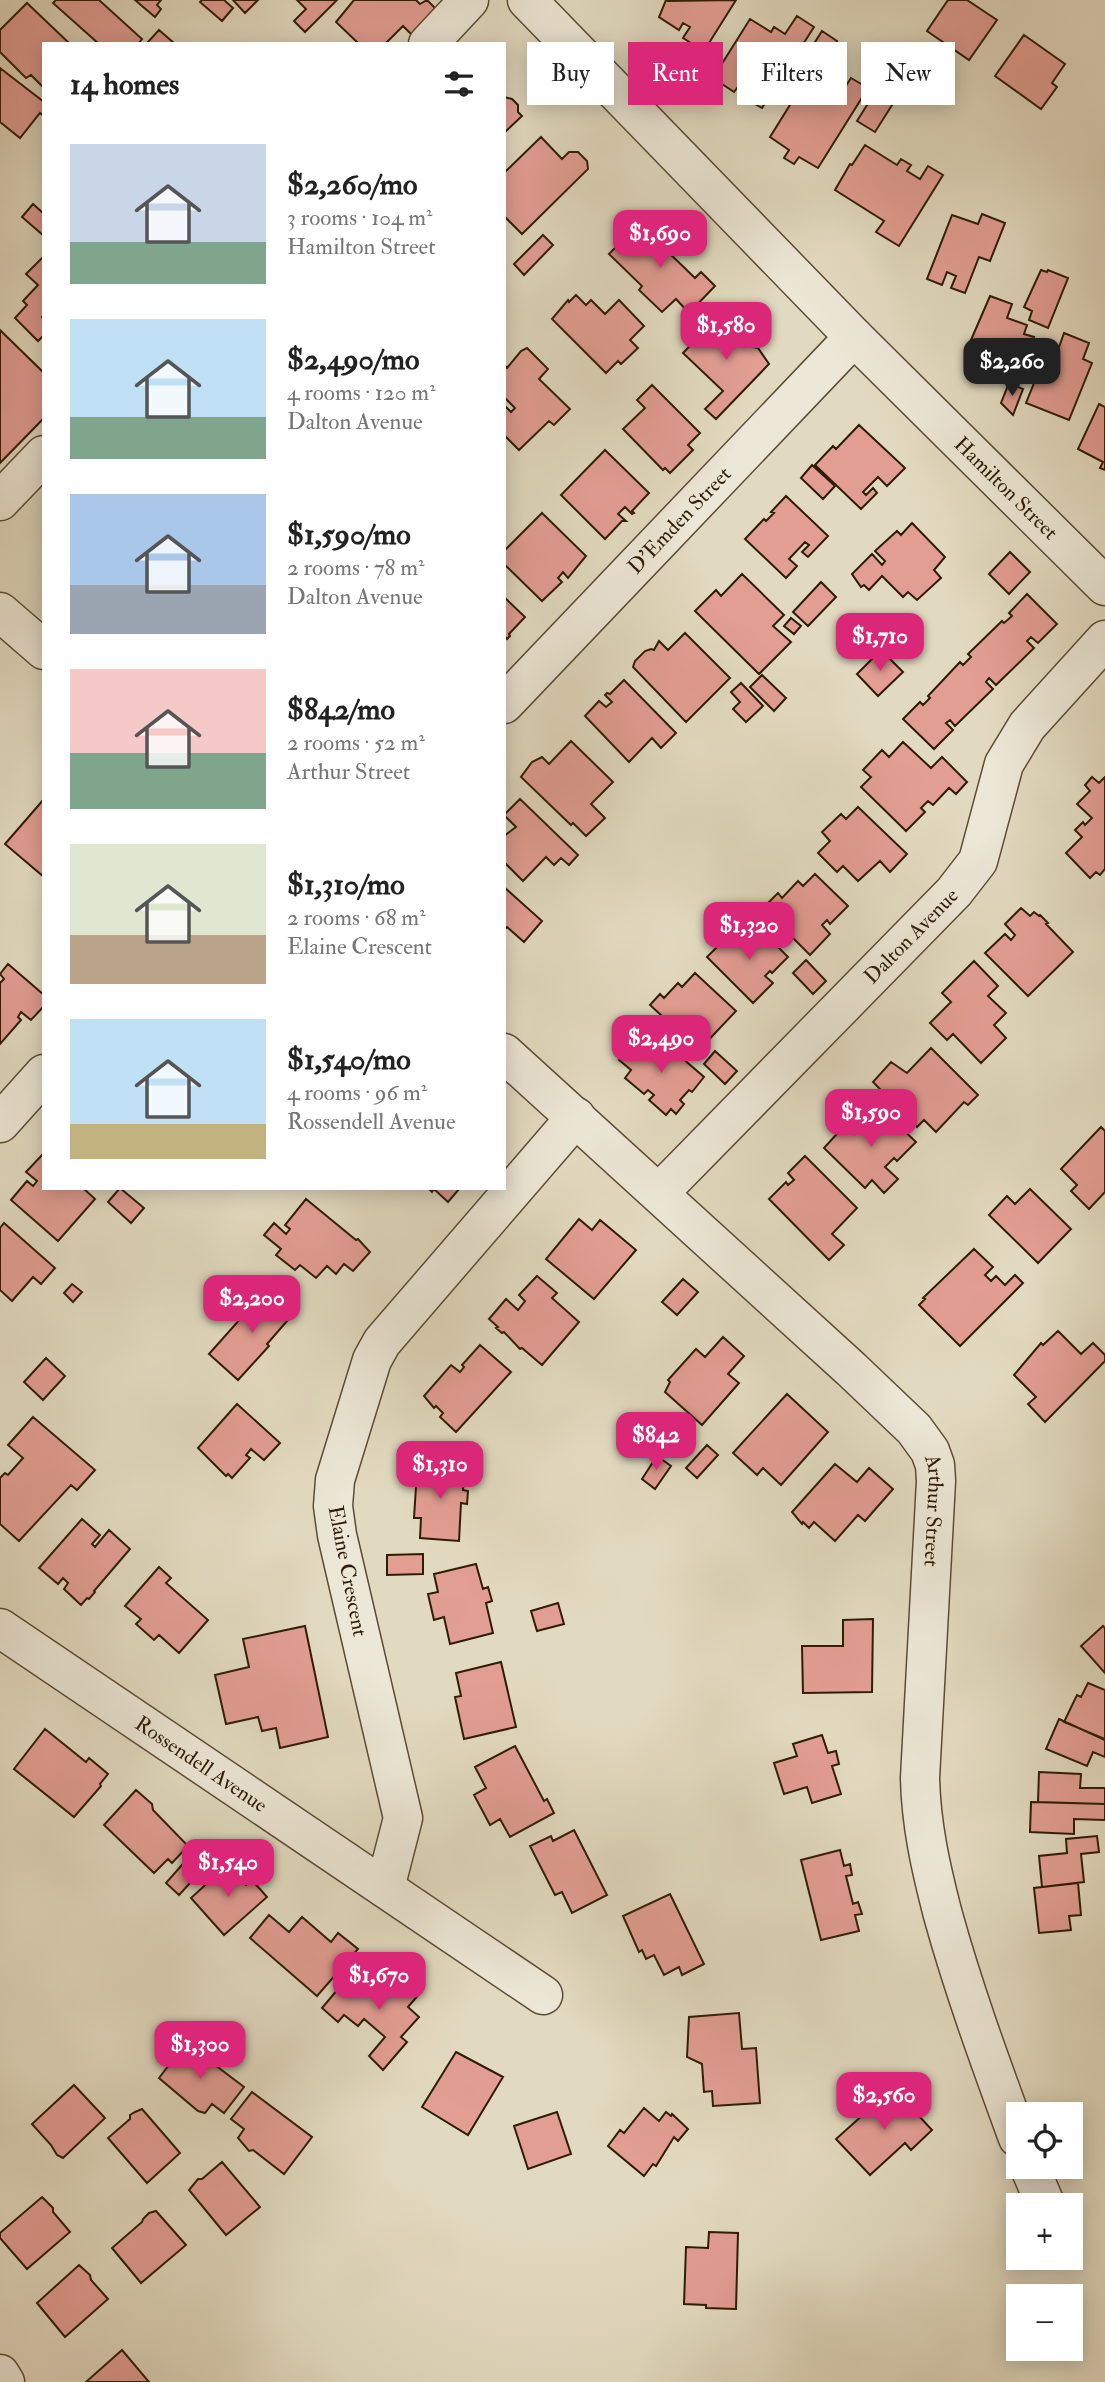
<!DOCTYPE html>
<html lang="en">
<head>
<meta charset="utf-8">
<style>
  body { margin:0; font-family:"IM FELL Double Pica",serif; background:#f6f6f6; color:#222; height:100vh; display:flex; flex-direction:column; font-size:26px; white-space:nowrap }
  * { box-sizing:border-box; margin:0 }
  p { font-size:23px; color:#767676 }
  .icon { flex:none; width:38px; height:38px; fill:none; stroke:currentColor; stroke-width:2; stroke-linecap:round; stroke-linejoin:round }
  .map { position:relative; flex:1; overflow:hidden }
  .sheet { position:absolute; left:42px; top:42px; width:464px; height:1148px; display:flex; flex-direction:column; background:#fff; border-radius:0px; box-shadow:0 4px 18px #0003 }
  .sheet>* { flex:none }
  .banner { position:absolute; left:527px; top:42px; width:472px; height:63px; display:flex; gap:14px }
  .controls { position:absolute; left:1006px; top:2102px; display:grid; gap:14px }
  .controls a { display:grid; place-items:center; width:77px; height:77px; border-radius:0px; background:#fff; box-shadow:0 4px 18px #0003; font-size:35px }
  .price { position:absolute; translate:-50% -60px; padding:0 16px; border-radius:14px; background:#db2777; color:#fff; font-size:23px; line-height:46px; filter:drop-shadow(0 2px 4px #0008) }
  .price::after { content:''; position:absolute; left:50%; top:42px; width:21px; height:16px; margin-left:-10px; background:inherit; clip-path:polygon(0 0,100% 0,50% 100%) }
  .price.selected { background:#222; color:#fff }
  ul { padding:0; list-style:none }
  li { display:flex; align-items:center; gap:21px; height:175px; padding:0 28px }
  li span { display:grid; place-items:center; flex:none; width:196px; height:140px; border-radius:0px; color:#555 }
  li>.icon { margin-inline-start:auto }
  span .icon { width:84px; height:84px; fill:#fffc; stroke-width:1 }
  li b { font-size:30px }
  h2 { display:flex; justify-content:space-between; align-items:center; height:84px; padding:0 28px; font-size:30px }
  .pill { padding:0 24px; border-radius:0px; background:#fff; box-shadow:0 4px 18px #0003; font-size:24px; line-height:63px }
  .pill.selected { background:#db2777; color:#fff }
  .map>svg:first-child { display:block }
  .building { fill:#e39e94; stroke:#2f1c07; stroke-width:2 }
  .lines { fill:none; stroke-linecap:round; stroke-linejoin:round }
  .street-casing { stroke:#5c4c35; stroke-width:41 }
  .street { stroke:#ece7d6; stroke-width:38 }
  .labels { text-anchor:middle; stroke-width:7; stroke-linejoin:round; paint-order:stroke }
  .street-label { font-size:21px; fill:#2f1c07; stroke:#ece7d6 }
</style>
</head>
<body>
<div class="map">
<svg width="1105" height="2382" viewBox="0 0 1105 2382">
  <rect width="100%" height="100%" fill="#e2dac0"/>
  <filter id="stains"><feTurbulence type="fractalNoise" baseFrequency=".00286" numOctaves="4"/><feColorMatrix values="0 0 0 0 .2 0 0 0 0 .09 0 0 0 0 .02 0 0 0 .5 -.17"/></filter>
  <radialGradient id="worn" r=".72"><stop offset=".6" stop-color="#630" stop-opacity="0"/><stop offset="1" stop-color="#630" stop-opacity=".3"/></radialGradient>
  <path class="building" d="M56 0H99L142 39 138 44H99L53 3Z
    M135 0H161L157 5 161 9 155 17Z
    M202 0H224L233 8 222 21 200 2Z
    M233 0H258L245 13Z
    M297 0H337L305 32 294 21 306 9Z
    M354 0H416L420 4 427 0 438 11 413 36 403 26 385 44H359L336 22Z
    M666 0 668 1 736 0 704 51 683 38 690 27 683 23 679 30 659 17Z
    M948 0H967L997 20 969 60 927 31Z
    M27 3 70 44H44V88L31 75 26 78 0 52V30Z
    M797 16 814 27 762 108 741 96 743 92 737 88 734 92 713 78 750 19 771 32 774 27 785 34Z
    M159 30 175 44 147 43Z
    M822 31 837 41 820 68 805 58Z
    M1024 35 1065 64 1052 83 1057 87 1041 109 995 76Z
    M0 68 44 102V116L40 113 20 138 0 122Z
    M851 78 868 88 818 168 799 157 794 164 784 158 789 150 770 137 805 81 836 101Z
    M881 83 899 94 875 132 857 121Z
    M504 97 512 99 518 105V112L522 116 504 133Z
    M541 137 562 159 569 152H578L587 161 588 169 522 234 504 216V173Z
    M865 145 897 165 901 159 911 165 907 171 920 179 928 166 943 175 899 246 876 232 884 221 835 190 850 164 852 165Z
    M33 204 44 214V236L22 217Z
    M982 214 1005 223 990 261 979 257 965 293 951 288 956 276 947 272 942 285 927 279 952 215 978 224Z
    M649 220 670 241 663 247 695 278 701 272 715 286 689 313 676 299 662 312 639 290 642 286 609 254 625 238 628 241 639 225H644Z
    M543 235 553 245 524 275 514 264Z
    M43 257 44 315 42 317 44 319V335L38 341 15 318 27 305 23 301 38 285 26 274Z
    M1041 270 1047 272 1048 270 1068 278 1048 328 1029 320 1032 311 1024 307Z
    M576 295 586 305 591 300 605 314 619 300 644 326 630 340 638 348 621 364 618 361 606 373 552 319 568 300 569 302Z
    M990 296 1012 304 1007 318 1027 325 1024 334 1034 337 1017 381 972 365 979 343 971 340Z
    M720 315 737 327V332L742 337 738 341 744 347 748 343 753 347 758 348 769 364 716 419 705 409 723 391 683 353Z
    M0 330 44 373V418L0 463Z
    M1064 333 1089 343 1083 359 1092 363 1069 420 1026 403 1049 346 1058 350Z
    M527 348 548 369 539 379 570 409 554 425 549 421 519 450 504 435V408L506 407 511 412 515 408 504 397V365L507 368 521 351Z
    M1009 383 1023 389 1013 415 1001 403Z
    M652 385 700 433 688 445 693 450 670 473 665 468 663 470 623 429 645 408 637 400Z
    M1099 404 1105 407V470L1100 468 1103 462 1078 449Z
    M859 425 905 468 887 486 878 477 863 492 866 495 873 488 877 493 861 509 815 465 833 446 836 449Z
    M605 450 649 493 632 511 634 513 632 514 625 507 618 514 626 521H622L605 539 561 495Z
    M812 465 835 486 823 499 801 478Z
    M786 496 828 536 808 557 802 552 809 545 805 542 789 559 797 566 786 578 745 539 764 519 766 521 774 513 771 512Z
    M542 513 586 556 568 578 563 572 558 578 562 582 542 601 504 564V551Z
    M912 523 945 557 934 570 941 578 917 600 908 592 903 597 882 576 869 590 864 585 861 587 852 574 872 554 882 565 885 561 875 551 897 531 901 535Z
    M1010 552 1030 572 1009 594 989 574Z
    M742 574 784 615 773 626 791 642 759 674 695 611 716 590 721 596Z
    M821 582 836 597 808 626 793 612Z
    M1027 594 1057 624 1038 643 1031 637 1027 641 1034 648 996 685 989 678 986 682 993 689 955 726 950 720 946 723 953 730 934 749 903 719 920 702 923 705 930 698 928 696 960 662 963 665 971 657 968 654 1002 621 1004 623 1012 616 1009 613Z
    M504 597 525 617 509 634 510 636 507 639 504 636Z
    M791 618 801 626 794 634 784 626Z
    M685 633 730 678 686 722 633 667 635 661 645 651 651 649 654 650 659 641 668 650Z
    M881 650 903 672 878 696 857 674Z
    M762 675 786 698 774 711 750 687Z
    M624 680 676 733 661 748 652 738 629 762 585 716 599 701 606 707 612 702 605 695 607 693 610 694Z
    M741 683 763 706 746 722 733 709 740 702 731 692Z
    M571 741 613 782 591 804 605 818 586 836 573 823 571 825 521 777 532 762 542 757 549 764Z
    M903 742 931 768 942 757 967 782 956 794 949 788 933 805 928 801 921 808 925 812 906 831 861 787 871 777 863 770 882 750 889 757Z
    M1092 777 1099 783 1105 777V869L1100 875 1096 872 1090 878 1066 853 1082 837 1075 830 1083 822 1085 825 1092 818 1077 804 1090 791 1085 785Z
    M44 799V877L5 844Z
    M520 799 578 855 569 865 561 858 554 865 546 857 523 881 504 862V836L516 827 504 815Z
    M858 807 907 854 890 872 880 861 858 881 843 866 837 872 818 853 830 841 822 832 841 814 846 819Z
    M815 874 848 906 830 924 827 920 822 925 830 934 810 955 763 908 778 893 782 898 798 881 803 886Z
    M504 887 542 921 524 942 507 927 504 930Z
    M1021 908 1030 916 1034 912 1039 916 1040 915 1048 923 1046 924 1073 952 1028 996 985 953 1005 934 1011 940 1015 935 1005 924Z
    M756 925 788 957 772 973 770 971 765 976 773 983 753 1003 707 957 721 943 725 946 739 932 744 938Z
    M806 960 826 981 813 994 793 973Z
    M974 961 998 986 988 996 1006 1013 994 1025 1006 1038 981 1063 953 1034 947 1040 930 1023 951 1002 942 993Z
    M8 964 44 995V1006L31 1020 21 1012 18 1017 21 1020 0 1044V983L4 979 0 974Z
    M695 973 736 1011 699 1050 650 1005 660 994 664 998 678 983 682 987Z
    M659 1038 704 1077 692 1092 689 1090 680 1100 684 1104 676 1114 671 1109 666 1115 649 1100 654 1095 648 1090 644 1094 625 1078 631 1070 619 1060 635 1041 647 1051Z
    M931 1048 978 1095 968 1105 964 1102 936 1132 924 1120 917 1127 873 1082 891 1062 907 1073Z
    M715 1051 737 1071 725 1084 704 1064Z
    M877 1105 916 1142 897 1161 894 1158 885 1167 898 1179 884 1193 872 1180 865 1188 824 1148 845 1125 854 1134 860 1127 858 1125Z
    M1101 1127 1105 1131V1192L1089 1209 1071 1191 1077 1185 1061 1169Z
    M43 1154 44 1188H83L95 1199 58 1241 11 1200 27 1181 33 1186 37 1181 26 1172Z
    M805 1156 857 1208 832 1234 844 1245 829 1260 769 1199 786 1182 788 1185 794 1180 788 1173Z
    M120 1188 144 1208 131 1223 108 1202Z
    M428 1188H460L448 1202 434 1189 432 1192Z
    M1030 1189 1071 1229 1038 1263 989 1215 1007 1196 1015 1204Z
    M306 1199 356 1240 358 1239 370 1252 353 1271 344 1264 336 1274 327 1266 316 1278 300 1265 295 1270 276 1255 281 1249 264 1235 274 1223 286 1234 290 1229 285 1225Z
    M579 1219 592 1230 600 1220 636 1250 594 1299 546 1259Z
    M4 1223 55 1268 41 1284 33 1277 12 1301 0 1290V1228Z
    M974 1249 993 1267 985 1275 991 1281 996 1276 1005 1285 1015 1275 1023 1283 960 1346 919 1305 925 1299 923 1298Z
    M537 1276 557 1293 552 1298 579 1322 542 1365 522 1348 520 1349 504 1332 502 1333 496 1328 498 1327 489 1319 506 1299 518 1310 525 1301 519 1295Z
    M683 1279 698 1292 677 1315 662 1302Z
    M72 1284 82 1292 73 1302 64 1293Z
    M267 1289 294 1313 267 1344 269 1346 238 1380 209 1354Z
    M1058 1331 1081 1354 1093 1343 1105 1355V1361L1045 1422 1028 1404 1036 1397 1014 1375 1041 1343 1043 1345Z
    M723 1337 744 1356 728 1374 739 1383 702 1425 665 1392 670 1382 668 1380 696 1349 705 1357Z
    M480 1345 511 1372 456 1432 440 1417 443 1413 436 1406 434 1408 424 1396 451 1365 460 1372 464 1367 462 1365Z
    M46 1358 65 1376 43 1400 24 1382Z
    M787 1394 828 1432 781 1485 763 1468 757 1475 733 1453Z
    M237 1404 280 1443 264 1460 251 1449 246 1455 250 1458 232 1478 228 1474 226 1476 198 1448Z
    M33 1417 95 1470 77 1490 71 1485 19 1541 0 1524V1478L5 1473 8 1475 23 1458 8 1445Z
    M707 1445 718 1455 697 1478 686 1468Z
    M657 1456 671 1466 655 1489 642 1479Z
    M426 1463 465 1466 463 1490 468 1491 467 1504 461 1503 459 1541 420 1538 421 1518H414L417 1471 426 1472Z
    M835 1464 857 1482 869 1468 893 1489 865 1521 858 1515 835 1541 814 1522 809 1528 803 1522 802 1524 792 1512Z
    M82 1519 100 1535 92 1544 95 1547 109 1530 130 1549 94 1591 95 1592 89 1599 87 1598 81 1605 64 1589 68 1583 63 1578 58 1584 39 1568Z
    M423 1554V1574L387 1575V1555Z
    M476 1564 483 1589 488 1587 492 1601 486 1603 493 1633 450 1644 444 1617 434 1620 428 1594 438 1592 434 1574Z
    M159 1567 171 1578 166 1583 208 1620 179 1653 159 1635 154 1640 136 1624 141 1619 125 1606Z
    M558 1603 564 1624 537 1631 531 1611Z
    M873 1619 872 1692 803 1693 802 1646H843V1620Z
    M305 1626 328 1737 280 1748 276 1728 262 1731 258 1717 226 1724 215 1675 249 1667 243 1639Z
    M1103 1626 1105 1628V1673L1081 1646Z
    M501 1662 516 1727 464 1739 455 1697 461 1696 456 1673Z
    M1088 1683 1105 1690V1739L1064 1722 1077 1695 1081 1697Z
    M1059 1719 1105 1740V1757L1093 1752 1087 1766 1046 1749Z
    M45 1729 86 1762 89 1758 108 1774 100 1784 101 1786 74 1817 14 1769Z
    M822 1735 828 1753 836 1751 839 1764 832 1766 841 1794 812 1803 807 1787 784 1794 774 1763 797 1756 793 1744Z
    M515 1746 544 1801 547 1799 554 1813 510 1837 500 1819 490 1825 474 1795 486 1788 475 1767Z
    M1039 1772 1081 1774 1080 1788H1105V1804L1038 1802Z
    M136 1790 152 1804 153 1810 188 1846 172 1863 168 1859 154 1873 104 1825Z
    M1031 1802 1105 1804V1820L1074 1819V1834L1030 1832Z
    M574 1830 607 1895 572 1913 562 1892 555 1895 530 1846 551 1836 553 1841Z
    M1097 1836 1099 1852 1081 1854 1084 1882 1042 1887 1039 1856 1067 1853 1066 1839Z
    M840 1850 844 1866 850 1864 852 1875 846 1876 853 1904 858 1902 862 1914 855 1915 859 1931 821 1940 801 1860Z
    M189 1857 203 1869 179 1895 166 1883Z
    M227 1865 246 1885 251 1879 267 1897 224 1935 191 1898Z
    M1078 1883 1081 1915 1069 1916 1071 1930 1039 1933 1034 1888Z
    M670 1894 704 1964 682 1975 679 1967 664 1975 654 1955 646 1959 642 1950 639 1952 623 1916Z
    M269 1915 289 1932 302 1917 331 1942 338 1933 358 1949 317 1996 250 1938Z
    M392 1968 420 1993 408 2007 419 2017 401 2037 407 2042 383 2070 369 2056 385 2037 364 2019 358 2026 344 2015 338 2022 322 2008 344 1982 360 1995 368 1985 373 1990Z
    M739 2013 742 2049 756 2048 760 2103 713 2106 712 2091 704 2092 702 2064 687 2057 689 2017Z
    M186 2043 244 2087 224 2113 212 2104 205 2113 198 2111 159 2078Z
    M456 2052 503 2077 468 2135 422 2107Z
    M74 2085 105 2118 63 2158 57 2155 51 2145 32 2124Z
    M893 2088 932 2130 911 2150 905 2143 870 2175 836 2139Z
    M252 2092 312 2137 284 2174 253 2150 249 2151 238 2138 244 2129 231 2119Z
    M644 2108 659 2121 666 2112 671 2116 672 2114 688 2129 678 2141 674 2137 656 2166 653 2164 644 2176 608 2146 620 2130 624 2133Z
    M142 2109 180 2153 147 2183 108 2138 130 2119V2115L135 2112Z
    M557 2112 571 2154 528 2169 514 2126Z
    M222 2162 260 2207 226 2235 189 2190 198 2179H202Z
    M42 2197 53 2208V2212L70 2232 27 2269 0 2238V2233Z
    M156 2211 186 2245 141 2283 112 2248 142 2222 143 2219 149 2213Z
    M709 2232 738 2233 736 2309 706 2308V2305L684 2304 686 2247 708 2248Z
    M79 2265 90 2275 91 2280 108 2299 65 2337 37 2303Z
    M122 2350 149 2382H86Z"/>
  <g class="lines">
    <g class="street-casing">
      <g id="street">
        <path id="s1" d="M527 0 854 337 1105 586"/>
        <path d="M428 44 469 0"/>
        <path d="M0 501 44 455"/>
        <path d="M0 612 44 650"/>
        <path id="s2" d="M504 704 854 337"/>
        <path id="s3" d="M504 1053 851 1369 914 1429 930 1451 935 1465 936 1481 920 1778C921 1825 931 1869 943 1915 964 1991 991 2064 1018 2138"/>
        <path d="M0 1123 44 1074"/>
        <path id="s4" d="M659 1193 954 892 978 861 1004 764 1027 726 1105 640"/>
        <path id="s5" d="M0 1628 543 1995"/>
        <path d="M385 1888 403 1818 337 1535 333 1506 335 1480 372 1360 382 1342 576 1117"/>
        <path d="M1029 2166 1044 2201"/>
        <path d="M0 2374 5 2382"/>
      </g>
    </g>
    <use href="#street" class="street"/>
  </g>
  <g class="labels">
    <g class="street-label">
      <text dy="7" stroke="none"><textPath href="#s1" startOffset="684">Hamilton Street</textPath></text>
      <text dy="7" stroke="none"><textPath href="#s2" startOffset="254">D'Emden Street</textPath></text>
      <text dy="7" stroke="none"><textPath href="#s4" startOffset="360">Dalton Avenue</textPath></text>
      <text dy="7" stroke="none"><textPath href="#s3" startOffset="644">Arthur Street</textPath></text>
      <text transform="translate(348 1571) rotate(79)" y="7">Elaine Crescent</text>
      <text dy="7" stroke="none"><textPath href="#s5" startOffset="243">Rossendell Avenue</textPath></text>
    </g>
  </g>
  <rect width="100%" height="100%" filter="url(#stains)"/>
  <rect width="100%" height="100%" fill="url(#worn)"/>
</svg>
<div class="controls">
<a><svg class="icon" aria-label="locate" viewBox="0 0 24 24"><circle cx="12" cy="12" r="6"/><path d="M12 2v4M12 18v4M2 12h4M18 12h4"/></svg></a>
<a>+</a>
<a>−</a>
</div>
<b class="price" style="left:660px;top:270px">$1,690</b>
<b class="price" style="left:726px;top:362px">$1,580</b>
<b class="price selected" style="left:1012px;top:398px">$2,260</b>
<b class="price" style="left:880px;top:673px">$1,710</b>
<b class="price" style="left:749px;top:962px">$1,320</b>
<b class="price" style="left:661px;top:1075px">$2,490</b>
<b class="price" style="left:871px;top:1149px">$1,590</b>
<b class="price" style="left:252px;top:1335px">$2,200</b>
<b class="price" style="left:656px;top:1472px">$842</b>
<b class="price" style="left:440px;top:1501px">$1,310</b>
<b class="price" style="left:228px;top:1899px">$1,540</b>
<b class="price" style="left:379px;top:2012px">$1,670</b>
<b class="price" style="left:200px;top:2081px">$1,300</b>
<b class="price" style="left:884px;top:2132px">$2,560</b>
<div class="banner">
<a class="pill">Buy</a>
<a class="pill selected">Rent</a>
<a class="pill">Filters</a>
<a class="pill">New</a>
</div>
<section class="sheet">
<h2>14 homes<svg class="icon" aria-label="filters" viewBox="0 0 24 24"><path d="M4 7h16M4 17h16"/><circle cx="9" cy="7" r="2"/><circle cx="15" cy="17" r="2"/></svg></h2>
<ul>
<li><span style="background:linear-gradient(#c9d6e8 70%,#7fa58c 0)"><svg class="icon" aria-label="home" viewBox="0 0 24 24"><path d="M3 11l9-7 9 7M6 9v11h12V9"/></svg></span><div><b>$2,260/mo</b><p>3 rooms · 104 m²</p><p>Hamilton Street</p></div></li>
<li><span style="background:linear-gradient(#bfe0f5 70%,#7fa58c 0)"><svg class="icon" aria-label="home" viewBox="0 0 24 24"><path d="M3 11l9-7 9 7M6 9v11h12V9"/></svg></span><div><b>$2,490/mo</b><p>4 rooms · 120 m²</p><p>Dalton Avenue</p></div></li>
<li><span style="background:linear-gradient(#a9c7e8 65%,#9aa5b1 0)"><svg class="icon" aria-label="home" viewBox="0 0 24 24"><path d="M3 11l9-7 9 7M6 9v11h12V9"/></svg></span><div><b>$1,590/mo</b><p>2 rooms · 78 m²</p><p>Dalton Avenue</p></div></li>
<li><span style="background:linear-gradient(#f6c9c9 60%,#7fa58c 0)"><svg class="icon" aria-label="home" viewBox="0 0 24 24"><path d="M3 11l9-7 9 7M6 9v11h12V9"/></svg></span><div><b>$842/mo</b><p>2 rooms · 52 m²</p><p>Arthur Street</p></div></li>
<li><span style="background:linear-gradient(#dfe7d0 65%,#b9a48a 0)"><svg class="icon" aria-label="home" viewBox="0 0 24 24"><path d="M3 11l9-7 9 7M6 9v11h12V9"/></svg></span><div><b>$1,310/mo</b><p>2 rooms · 68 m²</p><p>Elaine Crescent</p></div></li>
<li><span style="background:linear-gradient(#bfe0f5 75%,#c2b280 0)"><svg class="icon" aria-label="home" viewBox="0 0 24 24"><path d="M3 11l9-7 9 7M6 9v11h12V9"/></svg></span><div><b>$1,540/mo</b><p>4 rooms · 96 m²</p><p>Rossendell Avenue</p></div></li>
</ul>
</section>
</div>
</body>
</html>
